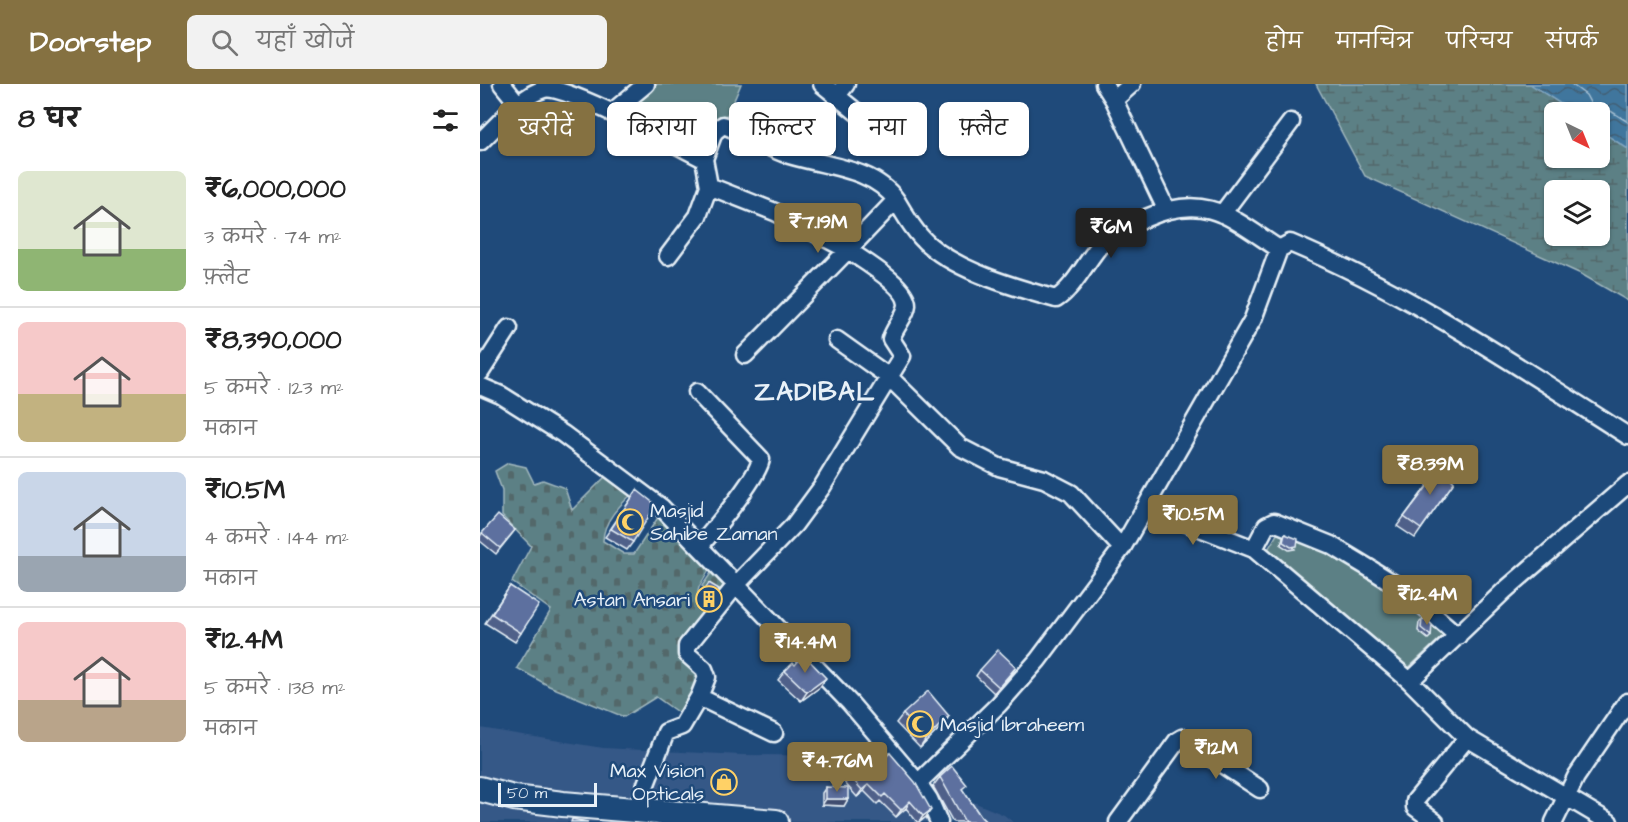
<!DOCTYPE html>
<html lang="hi">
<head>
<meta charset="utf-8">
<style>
  body { margin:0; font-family:"Architects Daughter","Playpen Sans Deva",sans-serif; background:#f2f2f2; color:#222; height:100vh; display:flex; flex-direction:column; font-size:22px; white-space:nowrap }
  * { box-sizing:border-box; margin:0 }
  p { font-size:20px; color:#767676 }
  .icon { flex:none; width:33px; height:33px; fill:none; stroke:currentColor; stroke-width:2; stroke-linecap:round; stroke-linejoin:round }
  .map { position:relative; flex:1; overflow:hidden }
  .sheet { display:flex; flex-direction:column; background:#fff; width:480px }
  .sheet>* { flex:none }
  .top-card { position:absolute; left:18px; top:18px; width:570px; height:54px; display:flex; gap:12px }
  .needle { width:39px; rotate:137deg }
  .tools { position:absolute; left:1064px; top:18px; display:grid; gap:12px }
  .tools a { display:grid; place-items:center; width:66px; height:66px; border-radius:9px; background:#fff; box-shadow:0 2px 4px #0004; font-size:30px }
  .scale { position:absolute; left:18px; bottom:15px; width:99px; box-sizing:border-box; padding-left:6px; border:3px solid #e8f1f8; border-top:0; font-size:16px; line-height:21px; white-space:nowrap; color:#e8f1f8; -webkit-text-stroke:4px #1f4a7a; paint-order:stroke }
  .price { position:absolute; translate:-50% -51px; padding:0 14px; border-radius:6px; background:#857141; color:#fff; font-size:20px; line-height:39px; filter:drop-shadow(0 2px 3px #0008) }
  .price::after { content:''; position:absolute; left:50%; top:36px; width:18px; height:14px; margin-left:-9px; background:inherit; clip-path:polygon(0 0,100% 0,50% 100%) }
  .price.current { background:#222; color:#fff }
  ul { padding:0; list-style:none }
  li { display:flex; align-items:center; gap:18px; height:150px; padding:0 18px }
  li+li { border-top:2px solid #e0e0e0 }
  li span { display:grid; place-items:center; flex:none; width:168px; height:120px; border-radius:9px; color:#555 }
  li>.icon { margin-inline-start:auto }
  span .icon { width:72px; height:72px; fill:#fffc; stroke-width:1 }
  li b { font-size:26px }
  h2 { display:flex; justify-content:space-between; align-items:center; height:72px; padding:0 18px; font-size:26px }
  .chip { padding:0 21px; border-radius:9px; background:#fff; box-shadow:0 2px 4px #0004; font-size:21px; line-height:54px }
  .chip.current { background:#857141; color:#fff }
  header { display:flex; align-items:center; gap:36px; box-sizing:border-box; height:84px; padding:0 30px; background:#857141; color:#fff }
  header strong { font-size:28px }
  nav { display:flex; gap:33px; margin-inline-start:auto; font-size:21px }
  .search { width:420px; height:54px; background:#f2f2f2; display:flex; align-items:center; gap:15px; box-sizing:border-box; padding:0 21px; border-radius:9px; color:#767676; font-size:22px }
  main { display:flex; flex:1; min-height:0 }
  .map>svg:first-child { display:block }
  .built { fill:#365887 }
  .green { fill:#5c8085; stroke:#a2b8be; stroke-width:1.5 }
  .wetland { fill:url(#wetland-marsh); stroke:#a2b8be; stroke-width:1.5; fill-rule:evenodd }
  .cemetery { fill:url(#cemetery-stones); stroke:#a2b8be; stroke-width:1.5 }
  .water { fill:url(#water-waves); stroke:#83a7c1; stroke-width:1.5 }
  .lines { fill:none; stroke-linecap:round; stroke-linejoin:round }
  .shore { stroke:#a5c0d4; stroke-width:1.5 }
  .minor-casing { stroke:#e8f1f8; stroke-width:21 }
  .highway-casing { stroke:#e8f1f8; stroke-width:28 }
  .minor { stroke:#1f4a7a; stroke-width:16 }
  .highway { stroke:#1f4a7a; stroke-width:24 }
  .wall { fill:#506089; stroke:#e8f1f8; stroke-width:1.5 }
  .shaded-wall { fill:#414e6f; stroke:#e8f1f8; stroke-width:1.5 }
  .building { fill:#5d709f; stroke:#e8f1f8; stroke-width:1.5 }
  .labels { text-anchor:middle; stroke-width:5; stroke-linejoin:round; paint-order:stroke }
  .poi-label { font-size:20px; fill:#e8f1f8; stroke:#1f4a7a; text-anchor:start }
  .district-label { font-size:26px; font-weight:bold; letter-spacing:1.5px; fill:#e8f1f8; stroke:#1f4a7a }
</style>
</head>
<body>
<header>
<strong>Doorstep</strong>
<div class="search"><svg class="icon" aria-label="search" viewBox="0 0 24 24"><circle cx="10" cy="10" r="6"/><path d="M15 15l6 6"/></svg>यहाँ खोजें</div>
<nav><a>होम</a><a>मानचित्र</a><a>परिचय</a><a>संपर्क</a></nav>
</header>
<main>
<section class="sheet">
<h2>8 घर<svg class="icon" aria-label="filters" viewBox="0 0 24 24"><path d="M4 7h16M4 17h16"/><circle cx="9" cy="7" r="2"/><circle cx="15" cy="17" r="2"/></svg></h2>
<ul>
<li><span style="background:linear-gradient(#dfe7d0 65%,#8fb573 0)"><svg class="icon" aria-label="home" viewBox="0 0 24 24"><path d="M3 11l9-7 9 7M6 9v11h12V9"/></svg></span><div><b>₹6,000,000</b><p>3 कमरे · 74 m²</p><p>फ़्लैट</p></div></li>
<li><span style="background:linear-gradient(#f6c9c9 60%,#c2b280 0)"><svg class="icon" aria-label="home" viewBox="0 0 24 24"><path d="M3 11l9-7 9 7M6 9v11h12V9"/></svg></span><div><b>₹8,390,000</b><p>5 कमरे · 123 m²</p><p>मकान</p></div></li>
<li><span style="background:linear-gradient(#c9d6e8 70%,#9aa5b1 0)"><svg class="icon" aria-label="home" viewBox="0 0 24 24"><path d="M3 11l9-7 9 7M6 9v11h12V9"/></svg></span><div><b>₹10.5M</b><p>4 कमरे · 144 m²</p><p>मकान</p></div></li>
<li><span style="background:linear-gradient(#f6c9c9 65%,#b9a48a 0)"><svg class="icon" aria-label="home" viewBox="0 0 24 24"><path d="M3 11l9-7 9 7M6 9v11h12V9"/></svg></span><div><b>₹12.4M</b><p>5 कमरे · 138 m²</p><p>मकान</p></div></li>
</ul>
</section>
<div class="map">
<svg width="1148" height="738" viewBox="0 0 1148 738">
  <defs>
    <pattern id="wetland-marsh" width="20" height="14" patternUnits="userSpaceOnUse" patternTransform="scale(1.5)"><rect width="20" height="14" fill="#5c8085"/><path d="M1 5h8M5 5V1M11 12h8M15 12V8" fill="none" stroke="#52676a"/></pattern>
    <pattern id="cemetery-stones" width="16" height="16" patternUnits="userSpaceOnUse" patternTransform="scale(1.5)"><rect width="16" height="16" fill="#5c8085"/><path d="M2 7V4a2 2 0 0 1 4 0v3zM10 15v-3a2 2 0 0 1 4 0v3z" fill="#52676a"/></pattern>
    <pattern id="water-waves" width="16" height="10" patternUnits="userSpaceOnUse" patternTransform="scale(1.5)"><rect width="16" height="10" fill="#40769d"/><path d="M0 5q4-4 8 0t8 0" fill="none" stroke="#435f74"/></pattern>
  </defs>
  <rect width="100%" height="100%" fill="#1f4a7a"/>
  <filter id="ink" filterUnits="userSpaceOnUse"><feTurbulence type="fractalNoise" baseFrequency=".0167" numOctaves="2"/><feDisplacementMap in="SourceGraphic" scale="12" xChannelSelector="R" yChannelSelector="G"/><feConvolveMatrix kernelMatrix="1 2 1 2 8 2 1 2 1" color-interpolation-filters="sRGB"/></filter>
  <g filter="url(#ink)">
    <path class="built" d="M0 644 123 664 261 671 385 672 524 731 533 738H0Z"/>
    <path class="green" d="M175 0H261L249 28 220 65 147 27Z
      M800 445 885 486 968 547 927 585 787 467Z"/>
    <path class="wetland" d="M836 0H1148V217L1101 190 885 92ZM1074 28H1119V74H1074ZM1074 106H1119V152H1074Z"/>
    <path class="cemetery" d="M28 379 46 383 54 399 63 396 85 404 92 426 128 390 154 408C140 421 123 437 123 457L144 470H154L181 429 232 481 219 503 216 518 230 528 205 558 223 593 203 632 176 613 144 633 69 602 37 584 71 526 32 498 51 462 22 432V406L15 387Z
      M236 482 254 500 240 514 222 502Z"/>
    <path class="water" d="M1050 0H1148V65L1119 46V28H1093Z"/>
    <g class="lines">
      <path class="shore" d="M1091 0 1106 11 1113 24 1129 26 1148 38"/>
      <g class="minor-casing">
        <path id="minor" d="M22 0 39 21
          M342 0 385 35
          M624 0 634 16 686 125
          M356 13 366 0
          M634 16 652 0
          M131 29 166 0
          M0 58C16 43 43 10 64 5 84 0 200 63 224 75
          M229 102 295 128 368 166 265 271
          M416 116C425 131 435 149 449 161 480 188 537 204 576 215 595 203 607 175 623 158 635 146 650 140 666 134 726 108 750 133 799 165
          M742 130 811 38
          M357 256 409 293 480 363 519 383 564 395 591 409 642 464
          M0 289 29 244
          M0 302 21 311 83 350 182 424 370 619 438 699 449 715 459 738
          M217 308 281 375C278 394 234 445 220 462
          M666 423 774 465 930 597 987 654 1129 738
          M774 465 786 442 794 438 851 461 889 484 927 508 978 552
          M930 597 1024 507 1148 400
          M219 613 294 649
          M438 699 519 620 558 576 642 464 773 235 799 165 810 159C930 209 1039 283 1148 352
          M156 726 186 648 202 642 219 613 227 593 224 585 207 570V562L257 500 314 441 342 403 422 272 411 255C414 244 426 232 427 221 428 202 382 176 368 166L416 116C392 82 340 82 303 69 282 61 264 48 243 41L234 48 224 75 229 102 218 132 188 172
          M638 738 697 657 702 654 780 705
          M955 738 935 723V717L987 654
          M1074 738 1096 693 1147 618"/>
      </g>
      <g class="highway-casing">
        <path id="highway" d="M0 705 34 714 83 720 296 738"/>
      </g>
      <use href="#minor" class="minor"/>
      <use href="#highway" class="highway"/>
    </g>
    <path class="wall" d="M945 371 974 398 935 454 917 442 949 399 939 380Z
      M157 406 153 458 147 466 125 453Z
      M35 446 16 470 0 457V453L2 449Z
      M805 450 815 465 809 466 801 461 803 453Z
      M229 499 234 511 226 522 218 516Z
      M30 502 41 549 35 558 5 539Z
      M942 536 951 552 948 555 938 547 939 539Z
      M500 586 532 589 514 609 496 592Z
      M305 587 340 603 321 617 298 596Z
      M423 630 469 632 463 641 440 664 416 639Z
      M410 669 446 733 440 738H437L426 724 416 733 400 717 397 720 384 707 377 713 364 698 369 691 394 684Z
      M460 693 483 706 501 733 506 738H473L453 702Z
      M346 703 368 715 364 722 342 721V709Z"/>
    <path class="shaded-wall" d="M536 583 532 589 514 609 519 603Z
      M346 594 340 603 321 617 327 608Z
      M469 632 463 641 440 664 446 655Z
      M389 700 384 707 377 713 382 706Z
      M346 715H368L364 722 342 721Z
      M430 717 426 724 416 733 421 726Z
      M451 726 446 733 439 738 443 732Z"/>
    <path class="building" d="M948 369 974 398 941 445 924 433 956 391 945 371Z
      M157 406 176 421 153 458 131 445Z
      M18 431 35 446 20 464 2 449Z
      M805 450 818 455 817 462 811 463 803 458Z
      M229 499 239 505 230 515 222 510Z
      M30 502 59 521 41 549 12 530Z
      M946 534 952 541 951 552 941 544 942 536Z
      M518 566 536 583 519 603 500 586Z
      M324 571 346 594 327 608 305 587 313 579 315 581Z
      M448 607 469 632 446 655 423 630Z
      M410 669 435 698 451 726 443 732 430 717 421 726 405 710 402 713 389 700 382 706 369 691 386 676 394 684Z
      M472 682 487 701 482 705 501 733 506 738H485L460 693Z
      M346 703 368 704V715H346Z
      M92 735 108 738H91Z"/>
  </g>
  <defs>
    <g id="mosque-ring" transform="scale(1.35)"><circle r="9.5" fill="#1f4a7a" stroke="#ffd166" stroke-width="1.5"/><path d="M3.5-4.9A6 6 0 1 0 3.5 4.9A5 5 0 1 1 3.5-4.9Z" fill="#ffd166"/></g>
    <g id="building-ring" transform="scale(1.35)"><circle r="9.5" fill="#1f4a7a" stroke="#ffd166" stroke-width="1.5"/><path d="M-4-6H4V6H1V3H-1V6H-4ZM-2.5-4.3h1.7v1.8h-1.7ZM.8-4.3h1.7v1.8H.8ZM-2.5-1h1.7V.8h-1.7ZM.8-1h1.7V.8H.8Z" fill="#ffd166"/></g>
    <g id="shop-ring" transform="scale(1.35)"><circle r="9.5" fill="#1f4a7a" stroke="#ffd166" stroke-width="1.5"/><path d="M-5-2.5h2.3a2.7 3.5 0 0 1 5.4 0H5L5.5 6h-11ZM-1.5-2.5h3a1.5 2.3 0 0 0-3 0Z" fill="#ffd166"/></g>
  </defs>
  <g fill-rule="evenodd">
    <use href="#mosque-ring" x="150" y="438"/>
    <use href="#building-ring" x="229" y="515"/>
    <use href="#mosque-ring" x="440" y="640"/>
    <use href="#shop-ring" x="244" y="698"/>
  </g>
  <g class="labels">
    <g class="poi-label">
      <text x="170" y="433">Masjid<tspan x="170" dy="23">Sahibe Zaman</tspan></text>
      <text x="210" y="522" text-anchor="end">Astan Ansari</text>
      <text x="460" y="647">Masjid Ibraheem</text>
      <text x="224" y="693" text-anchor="end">Max Vision<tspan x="224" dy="23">Opticals</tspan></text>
    </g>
    <g class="district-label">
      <text x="335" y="316">ZADIBAL</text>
    </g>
  </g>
</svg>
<div class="tools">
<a><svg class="needle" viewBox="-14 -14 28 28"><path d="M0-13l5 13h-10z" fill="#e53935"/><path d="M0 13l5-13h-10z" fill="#767676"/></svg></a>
<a><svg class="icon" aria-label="layers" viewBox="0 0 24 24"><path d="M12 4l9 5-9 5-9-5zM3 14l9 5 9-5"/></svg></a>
</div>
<div class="scale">50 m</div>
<b class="price" style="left:338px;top:170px">₹7.19M</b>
<b class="price current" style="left:631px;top:175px">₹6M</b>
<b class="price" style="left:950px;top:412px">₹8.39M</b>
<b class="price" style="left:713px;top:462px">₹10.5M</b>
<b class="price" style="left:947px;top:542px">₹12.4M</b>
<b class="price" style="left:325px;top:590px">₹14.4M</b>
<b class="price" style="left:736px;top:696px">₹12M</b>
<b class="price" style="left:357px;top:709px">₹4.76M</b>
<div class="top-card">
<a class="chip current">खरीदें</a>
<a class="chip">किराया</a>
<a class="chip">फ़िल्टर</a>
<a class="chip">नया</a>
<a class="chip">फ़्लैट</a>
</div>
</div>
</main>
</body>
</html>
